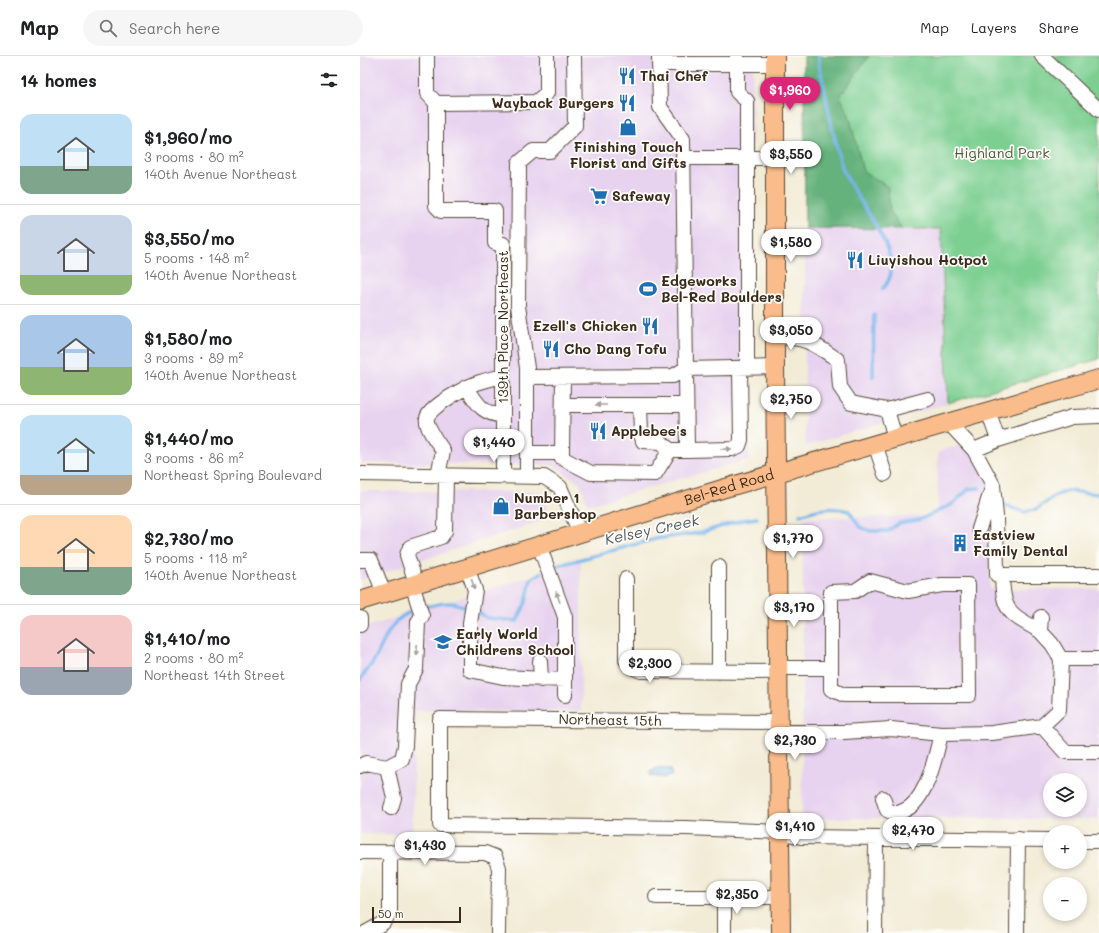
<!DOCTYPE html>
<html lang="en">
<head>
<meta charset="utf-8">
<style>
  body { margin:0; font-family:Mali,sans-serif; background:#f6f6f6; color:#202124; height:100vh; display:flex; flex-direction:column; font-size:15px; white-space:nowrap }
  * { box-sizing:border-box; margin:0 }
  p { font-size:13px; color:#757577 }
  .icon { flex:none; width:22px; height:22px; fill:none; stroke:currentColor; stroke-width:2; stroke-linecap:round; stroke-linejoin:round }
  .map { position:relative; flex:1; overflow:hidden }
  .panel { display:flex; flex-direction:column; background:#fff; width:360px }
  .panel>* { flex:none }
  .fabs { position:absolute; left:683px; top:717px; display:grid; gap:8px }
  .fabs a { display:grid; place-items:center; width:44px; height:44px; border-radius:50%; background:#fff; box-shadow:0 2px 6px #0003; font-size:20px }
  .scale { position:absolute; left:12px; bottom:10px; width:89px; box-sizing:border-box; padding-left:4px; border:2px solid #3b2a1e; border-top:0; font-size:11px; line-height:14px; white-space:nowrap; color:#3b2a1e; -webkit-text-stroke:3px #fdfcf7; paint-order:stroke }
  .price { position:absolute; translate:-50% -34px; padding:0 9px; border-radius:14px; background:#fff; color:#222; font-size:13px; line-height:26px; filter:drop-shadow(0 1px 2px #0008) }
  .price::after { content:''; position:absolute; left:50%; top:24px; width:12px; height:9px; margin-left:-6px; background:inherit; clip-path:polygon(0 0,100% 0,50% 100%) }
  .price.active { background:#db2777; color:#fff }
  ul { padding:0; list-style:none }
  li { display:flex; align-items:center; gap:12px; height:100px; padding:0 20px }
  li+li { border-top:1px solid #e0e0e0 }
  li span { display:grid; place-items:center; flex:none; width:112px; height:80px; border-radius:12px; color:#555 }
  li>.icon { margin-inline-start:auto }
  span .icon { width:48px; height:48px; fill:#fffc; stroke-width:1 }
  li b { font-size:17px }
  h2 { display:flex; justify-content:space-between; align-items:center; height:48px; padding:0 20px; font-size:17px }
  header { display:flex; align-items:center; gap:24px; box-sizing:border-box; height:56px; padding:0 20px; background:#fff; border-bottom:1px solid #e0e0e0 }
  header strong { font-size:19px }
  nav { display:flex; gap:22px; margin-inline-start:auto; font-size:14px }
  .search { width:280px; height:36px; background:#f6f6f6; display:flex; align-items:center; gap:10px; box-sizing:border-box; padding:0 14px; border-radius:22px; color:#757577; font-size:15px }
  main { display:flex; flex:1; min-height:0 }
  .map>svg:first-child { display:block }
  .built { fill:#e7d2ef; fill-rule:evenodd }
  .green { fill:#7ccf91; stroke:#5c7c58 }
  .forest { fill:#65b27b; stroke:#506e4c }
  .water { fill:#79b6ec; stroke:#5a7085 }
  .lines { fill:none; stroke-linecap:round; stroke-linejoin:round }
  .stream { stroke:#79b6ec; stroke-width:3.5 }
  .minor-casing { stroke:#564739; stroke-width:16 }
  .major-casing { stroke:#564739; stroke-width:20 }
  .minor { stroke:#fff; stroke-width:14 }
  .major { stroke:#f9bc8a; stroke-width:18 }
  .oneway { fill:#a79f9a }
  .labels { text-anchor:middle; stroke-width:3.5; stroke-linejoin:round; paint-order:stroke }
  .poi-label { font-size:14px; font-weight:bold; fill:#3b2a1e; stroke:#fdfcf7; text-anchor:start }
  .park-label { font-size:14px; fill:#4e5c40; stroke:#fdfcf7 }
  .street-label { font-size:14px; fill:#3b2a1e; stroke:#fdfcf7 }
  .water-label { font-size:15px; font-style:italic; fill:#515b66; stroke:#fdfcf7 }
</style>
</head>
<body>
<header>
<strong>Map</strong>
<div class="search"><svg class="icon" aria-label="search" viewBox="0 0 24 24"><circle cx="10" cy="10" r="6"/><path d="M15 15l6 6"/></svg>Search here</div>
<nav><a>Map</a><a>Layers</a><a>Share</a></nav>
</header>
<main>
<section class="panel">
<h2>14 homes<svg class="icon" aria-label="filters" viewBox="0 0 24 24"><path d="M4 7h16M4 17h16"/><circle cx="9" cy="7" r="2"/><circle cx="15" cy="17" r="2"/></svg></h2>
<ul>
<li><span style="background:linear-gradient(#bfe0f5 65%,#7fa58c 0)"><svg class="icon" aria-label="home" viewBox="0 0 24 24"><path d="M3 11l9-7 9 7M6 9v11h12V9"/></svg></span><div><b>$1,960/mo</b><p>3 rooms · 80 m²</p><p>140th Avenue Northeast</p></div></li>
<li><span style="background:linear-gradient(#c9d6e8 75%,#8fb573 0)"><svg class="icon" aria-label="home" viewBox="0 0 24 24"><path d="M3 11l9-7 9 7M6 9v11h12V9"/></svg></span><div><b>$3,550/mo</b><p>5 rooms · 148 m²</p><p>140th Avenue Northeast</p></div></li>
<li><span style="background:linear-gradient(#a9c7e8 65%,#8fb573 0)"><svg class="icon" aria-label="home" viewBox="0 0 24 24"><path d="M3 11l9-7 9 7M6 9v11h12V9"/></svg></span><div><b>$1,580/mo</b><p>3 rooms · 89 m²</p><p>140th Avenue Northeast</p></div></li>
<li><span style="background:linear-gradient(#bfe0f5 75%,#b9a48a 0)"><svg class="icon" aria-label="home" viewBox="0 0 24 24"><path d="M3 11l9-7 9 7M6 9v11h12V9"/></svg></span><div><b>$1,440/mo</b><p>3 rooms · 86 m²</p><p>Northeast Spring Boulevard</p></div></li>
<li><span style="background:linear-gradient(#ffd9b3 65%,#7fa58c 0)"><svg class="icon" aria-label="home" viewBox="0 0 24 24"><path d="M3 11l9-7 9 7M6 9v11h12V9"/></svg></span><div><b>$2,730/mo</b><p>5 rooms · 118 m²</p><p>140th Avenue Northeast</p></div></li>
<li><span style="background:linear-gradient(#f6c9c9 65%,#9aa5b1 0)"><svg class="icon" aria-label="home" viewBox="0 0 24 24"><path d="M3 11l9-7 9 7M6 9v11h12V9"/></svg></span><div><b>$1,410/mo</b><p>2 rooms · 80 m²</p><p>Northeast 14th Street</p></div></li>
</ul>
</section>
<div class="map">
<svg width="739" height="877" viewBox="0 0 739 877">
  <rect width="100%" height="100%" fill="#fdfcf7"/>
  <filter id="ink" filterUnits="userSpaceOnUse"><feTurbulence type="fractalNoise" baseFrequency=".025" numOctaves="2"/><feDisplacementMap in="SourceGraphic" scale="8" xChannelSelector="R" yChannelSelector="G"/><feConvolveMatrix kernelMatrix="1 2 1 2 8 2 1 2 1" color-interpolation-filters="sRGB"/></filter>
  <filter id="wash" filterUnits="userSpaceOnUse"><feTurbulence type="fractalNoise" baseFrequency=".012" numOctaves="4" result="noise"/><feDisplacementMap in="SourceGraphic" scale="16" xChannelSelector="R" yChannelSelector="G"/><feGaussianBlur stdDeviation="0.9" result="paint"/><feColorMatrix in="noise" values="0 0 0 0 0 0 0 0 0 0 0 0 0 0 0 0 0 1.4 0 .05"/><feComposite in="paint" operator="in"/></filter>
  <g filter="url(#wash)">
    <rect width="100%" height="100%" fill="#f2ebd5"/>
    <path class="built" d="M0 0H393L389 403 228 449 220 427 193 409 0 407Z
      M445 172 581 173 588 347 445 390Z
      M608 387 633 429 629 533H739V763L442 762 443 462 578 460V396ZM690 724H720V754H690Z
      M0 435 179 436 186 451 184 464 0 524Z
      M221 505V655H55L52 779 0 778V573Z"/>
    <path class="green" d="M444 0H739V303L588 347 581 173 445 172Z"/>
    <path class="forest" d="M444 0H509L480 40 489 59 503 115 528 131 530 155 542 173 445 172Z"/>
    <path class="water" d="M297 712 310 713 312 719 305 722 291 720 290 716Z"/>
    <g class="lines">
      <path class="stream" d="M459 0V9C467 42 472 78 482 111 490 139 555 205 522 233
        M513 321 514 259
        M643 449 664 456 675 454 697 439 708 435 739 438
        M440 459C458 453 472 450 489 455L500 471 510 475H528L539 467 559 464 591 449 609 433 619 432
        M192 511 295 483 340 477 382 464 397 462
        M62 552C79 547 92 544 108 552
        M116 555 127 562 157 565 166 546 171 523 182 516
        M0 624C4 618 9 612 13 606 26 585 28 562 56 554"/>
    </g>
  </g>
  <g filter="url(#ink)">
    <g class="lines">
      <g class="minor-casing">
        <path id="minor" d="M67 0V37L76 47 176 46 187 37V0
          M377 0V36L387 45V312
          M682 0 739 54
          M299 8H415
          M76 47V150L81 155H135V187L143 188V420
          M324 102H416
          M416 281C446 281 453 287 478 304L480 331 491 347 527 354
          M167 321 313 320 325 313 415 311
          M106 331C119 349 121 357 143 360
          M203 349H326
          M280 349 281 378 283 385 301 386 310 394
          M628 355 638 384 712 361 739 360
          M589 367 614 394 633 429 619 473
          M535 382 527 354 568 343
          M515 388 525 418
          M327 394 372 393 379 390 381 384 380 312
          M614 394 638 384
          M167 397H202V402L231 417 295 418 310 394H327L323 83 300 51 299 0
          M202 397 203 321
          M0 418 184 421 200 431 220 477
          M78 419 83 395C78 386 65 372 67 362 69 351 106 331 117 327 125 324 135 322 143 320
          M167 420V312L158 250 159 107 173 95H190L215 70 214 0
          M633 429 636 460 637 519H739
          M0 504H11L24 537
          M107 511 115 534 110 567V614L143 621 205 624V561L179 489
          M359 511V616
          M642 519C643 557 649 557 680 575
          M266 523V604L272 611 281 615 419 616
          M56 527 47 499 50 491 81 481 85 475 86 419
          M681 561 680 575 692 588 701 603
          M0 562V569
          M180 605 181 624
          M419 612H471V536L495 535 510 525 548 535 582 529H608L609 639H484L471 633V612
          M205 624V639
          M420 666 80 663V769L327 772 420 776 441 781 690 784
          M682 670 699 654 701 603H739
          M420 676H484L531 673 581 678 632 677 682 670 705 696H739
          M0 710 6 707 27 711 34 742 31 752
          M27 711 42 703 45 690 48 628 56 613 58 566 62 560 52 528
          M523 742 527 754 536 758C541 756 546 754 550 751 568 737 576 699 581 678
          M720 785H739
          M0 796 125 797 135 801 139 812 138 877
          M296 841H421
          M5 877 23 867 30 856V796
          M364 877V841
          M515 877 516 782
          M657 877 658 783"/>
      </g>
      <g class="major-casing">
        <g id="major">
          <path d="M415 0V311L421 877"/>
          <path id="s1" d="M0 545 362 433 739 323"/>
        </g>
      </g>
      <use href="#minor" class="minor"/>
      <use href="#major" class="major"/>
    </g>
    <defs><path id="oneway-solid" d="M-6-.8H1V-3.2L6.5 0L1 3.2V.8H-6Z"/></defs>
    <g class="oneway">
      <use href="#oneway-solid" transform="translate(241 349) rotate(-180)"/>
      <use href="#oneway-solid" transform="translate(366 393) rotate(-1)"/>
      <use href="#oneway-solid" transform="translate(113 528) rotate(73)"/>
      <use href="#oneway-solid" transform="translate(198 541) rotate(-109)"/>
      <use href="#oneway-solid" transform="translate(57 594) rotate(92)"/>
    </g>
  </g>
  <defs>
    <g id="restaurant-bare" transform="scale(1.38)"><path d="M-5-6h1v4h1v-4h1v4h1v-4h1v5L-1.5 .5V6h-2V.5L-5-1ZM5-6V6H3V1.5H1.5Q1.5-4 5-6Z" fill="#1f6fb2" stroke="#fdfcf7" stroke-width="2.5" paint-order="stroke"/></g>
    <g id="shop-bare" transform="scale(1.38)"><path d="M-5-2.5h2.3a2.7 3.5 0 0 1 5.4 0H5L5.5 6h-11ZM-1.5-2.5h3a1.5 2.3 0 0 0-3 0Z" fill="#1f6fb2" stroke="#fdfcf7" stroke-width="2.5" paint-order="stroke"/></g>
    <g id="supermarket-bare" transform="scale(1.38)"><path d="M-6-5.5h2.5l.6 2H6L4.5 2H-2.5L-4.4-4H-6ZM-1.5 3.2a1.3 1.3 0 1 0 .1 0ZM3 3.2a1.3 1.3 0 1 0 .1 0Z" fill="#1f6fb2" stroke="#fdfcf7" stroke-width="2.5" paint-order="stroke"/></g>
    <g id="stadium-bare" transform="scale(1.38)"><path d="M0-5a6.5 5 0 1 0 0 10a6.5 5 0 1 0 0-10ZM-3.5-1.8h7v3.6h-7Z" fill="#1f6fb2" stroke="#fdfcf7" stroke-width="2.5" paint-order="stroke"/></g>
    <g id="building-bare" transform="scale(1.38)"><path d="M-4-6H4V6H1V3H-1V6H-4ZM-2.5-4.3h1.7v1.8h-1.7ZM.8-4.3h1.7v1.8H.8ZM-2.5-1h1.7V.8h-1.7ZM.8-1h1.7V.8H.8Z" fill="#1f6fb2" stroke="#fdfcf7" stroke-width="2.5" paint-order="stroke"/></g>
    <g id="school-bare" transform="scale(1.38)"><path d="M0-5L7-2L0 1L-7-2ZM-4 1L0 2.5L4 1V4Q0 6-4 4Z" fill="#1f6fb2" stroke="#fdfcf7" stroke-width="2.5" paint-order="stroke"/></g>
  </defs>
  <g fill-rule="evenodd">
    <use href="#restaurant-bare" x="267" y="20"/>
    <use href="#restaurant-bare" x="267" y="47"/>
    <use href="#shop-bare" x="268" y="71"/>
    <use href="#supermarket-bare" x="239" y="140"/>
    <use href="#restaurant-bare" x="495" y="204"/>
    <use href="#stadium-bare" x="288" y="233"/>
    <use href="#restaurant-bare" x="290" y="270"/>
    <use href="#restaurant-bare" x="191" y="293"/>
    <use href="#restaurant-bare" x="238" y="375"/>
    <use href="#shop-bare" x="141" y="450"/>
    <use href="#building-bare" x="600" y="487"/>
    <use href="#school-bare" x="83" y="586"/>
  </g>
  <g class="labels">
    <g class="poi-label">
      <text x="280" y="25">Thai Chef</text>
      <text x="254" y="52" text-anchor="end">Wayback Burgers</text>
      <text x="268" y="96" text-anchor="middle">Finishing Touch<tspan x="268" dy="16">Florist and Gifts</tspan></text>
      <text x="252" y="145">Safeway</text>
      <text x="508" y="209">Liuyishou Hotpot</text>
      <text x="301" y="230">Edgeworks<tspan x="301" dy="16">Bel-Red Boulders</tspan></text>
      <text x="277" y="275" text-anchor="end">Ezell's Chicken</text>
      <text x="204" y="298">Cho Dang Tofu</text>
      <text x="251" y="380">Applebee's</text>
      <text x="154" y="447">Number 1<tspan x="154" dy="16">Barbershop</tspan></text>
      <text x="613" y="484">Eastview<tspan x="613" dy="16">Family Dental</tspan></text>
      <text x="96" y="583">Early World<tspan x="96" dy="16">Childrens School</tspan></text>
    </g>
    <g class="park-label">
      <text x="642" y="102">Highland Park</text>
    </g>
    <g class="street-label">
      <text transform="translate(143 271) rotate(-90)" y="5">139th Place Northeast</text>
      <text dy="5" stroke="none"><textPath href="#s1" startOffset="386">Bel-Red Road</textPath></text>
      <text transform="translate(250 664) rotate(1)" y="5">Northeast 15th</text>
    </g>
    <g class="water-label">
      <text transform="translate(292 474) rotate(-12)" y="5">Kelsey Creek</text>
    </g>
  </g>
</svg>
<div class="fabs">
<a><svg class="icon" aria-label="layers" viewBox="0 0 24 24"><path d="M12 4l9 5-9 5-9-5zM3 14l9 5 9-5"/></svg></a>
<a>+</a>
<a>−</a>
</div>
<div class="scale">50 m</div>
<b class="price active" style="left:430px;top:55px">$1,960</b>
<b class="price" style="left:431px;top:119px">$3,550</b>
<b class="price" style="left:431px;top:207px">$1,580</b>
<b class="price" style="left:431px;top:295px">$3,050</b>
<b class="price" style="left:431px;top:364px">$2,750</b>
<b class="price" style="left:134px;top:407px">$1,440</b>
<b class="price" style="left:433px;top:503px">$1,770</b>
<b class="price" style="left:434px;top:572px">$3,170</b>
<b class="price" style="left:290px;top:628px">$2,300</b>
<b class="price" style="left:435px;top:705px">$2,730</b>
<b class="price" style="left:435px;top:791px">$1,410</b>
<b class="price" style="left:553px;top:795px">$2,470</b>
<b class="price" style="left:65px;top:810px">$1,430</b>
<b class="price" style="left:377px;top:859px">$2,350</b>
</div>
</main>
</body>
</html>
